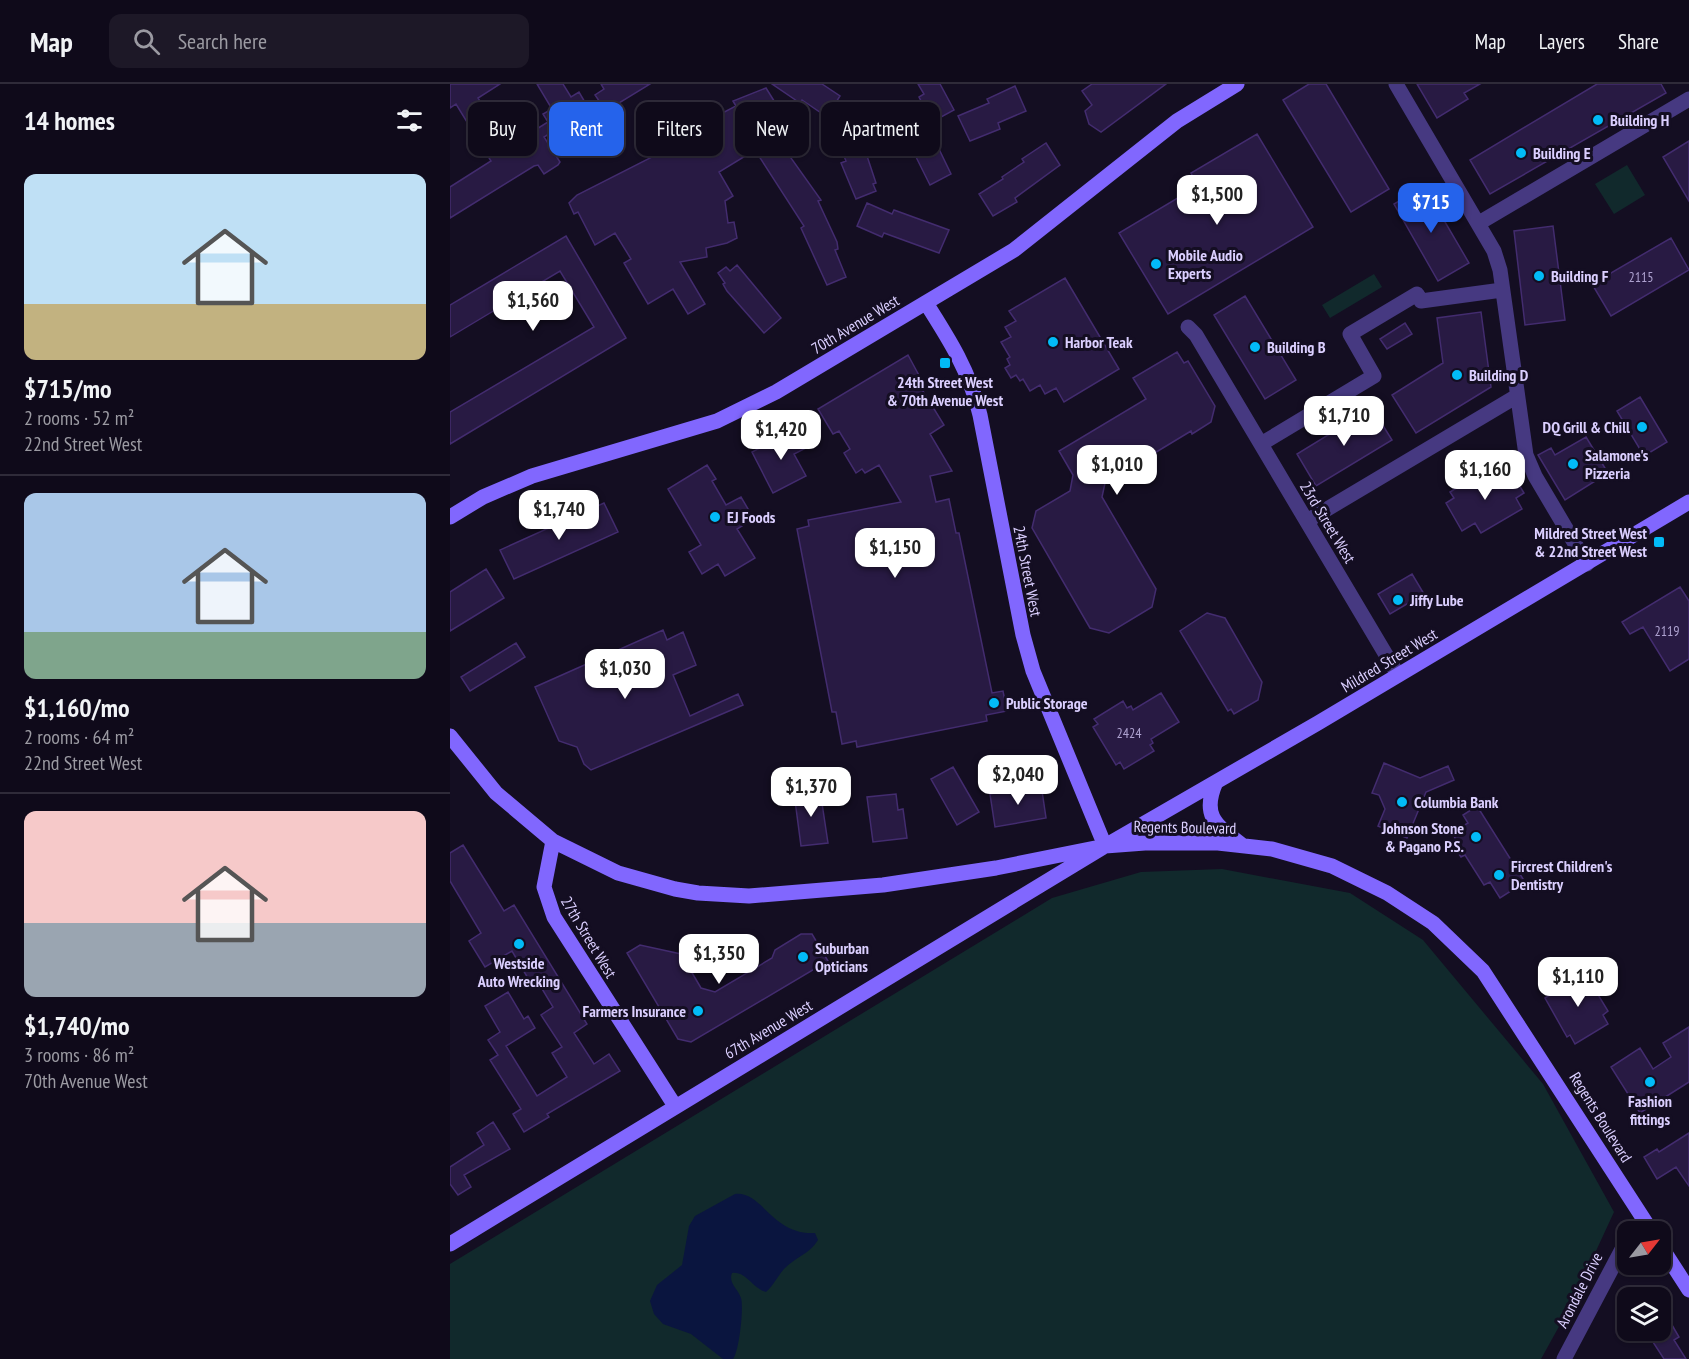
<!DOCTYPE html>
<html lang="en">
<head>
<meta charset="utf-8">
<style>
  body { margin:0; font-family:"PT Sans Narrow",sans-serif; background:#1d1827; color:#f1f3f6; height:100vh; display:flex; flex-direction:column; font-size:22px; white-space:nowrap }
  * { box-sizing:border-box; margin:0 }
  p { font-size:20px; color:#9b9aa2 }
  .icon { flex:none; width:33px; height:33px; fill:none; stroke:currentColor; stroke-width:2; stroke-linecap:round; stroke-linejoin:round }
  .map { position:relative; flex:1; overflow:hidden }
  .sheet { display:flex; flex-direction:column; background:#0f0a1a; width:450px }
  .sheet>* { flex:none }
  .banner { position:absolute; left:18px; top:18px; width:570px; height:54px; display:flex; gap:12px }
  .needle { width:39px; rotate:59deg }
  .buttons { position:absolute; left:1167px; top:1137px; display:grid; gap:12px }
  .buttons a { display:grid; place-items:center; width:54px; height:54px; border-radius:12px; background:#0f0a1a; box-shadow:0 2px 4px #0004,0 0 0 2px #2f2b39; font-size:30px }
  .price { position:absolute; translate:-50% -51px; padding:0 14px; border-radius:12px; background:#fff; color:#222; font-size:20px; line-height:39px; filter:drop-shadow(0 2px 3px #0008) }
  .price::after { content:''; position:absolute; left:50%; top:36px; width:18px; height:14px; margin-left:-9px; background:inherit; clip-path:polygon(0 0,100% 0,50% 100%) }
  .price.selected { background:#2563eb; color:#fff }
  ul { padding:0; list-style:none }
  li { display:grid; align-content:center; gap:12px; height:318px; padding:0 24px }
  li+li { border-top:2px solid #2f2b39 }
  li span { display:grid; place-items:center; height:186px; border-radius:12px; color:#555 }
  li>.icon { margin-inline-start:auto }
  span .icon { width:108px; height:108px; fill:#fffc; stroke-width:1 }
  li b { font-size:26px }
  h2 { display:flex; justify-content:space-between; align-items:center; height:72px; padding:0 24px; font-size:26px }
  .tag { padding:0 21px; border-radius:12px; background:#0f0a1a; box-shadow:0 2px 4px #0004,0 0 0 2px #2f2b39; font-size:21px; line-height:54px }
  .tag.selected { background:#2563eb; color:#fff }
  header { display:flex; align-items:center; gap:36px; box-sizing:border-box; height:84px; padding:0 30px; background:#0f0a1a; border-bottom:2px solid #2f2b39 }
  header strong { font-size:28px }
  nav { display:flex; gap:33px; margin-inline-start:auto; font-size:21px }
  .search { width:420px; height:54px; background:#1d1827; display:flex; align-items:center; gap:15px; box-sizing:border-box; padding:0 21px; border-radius:12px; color:#9b9aa2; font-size:22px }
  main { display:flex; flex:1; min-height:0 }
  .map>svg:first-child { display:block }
  .green { fill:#11292c }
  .water { fill:#0a153f }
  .building { fill:#281a43; stroke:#432c6f; stroke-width:1.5 }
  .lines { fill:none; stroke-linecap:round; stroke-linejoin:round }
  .street { stroke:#463981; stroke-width:15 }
  .secondary { stroke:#8167fe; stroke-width:15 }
  .poi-dot { fill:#02bbf7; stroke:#140e22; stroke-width:2 }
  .labels { text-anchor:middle; stroke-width:6; stroke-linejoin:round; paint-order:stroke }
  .number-label { font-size:14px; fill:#aea2d0 }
  .poi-label { font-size:16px; font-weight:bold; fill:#dbcfff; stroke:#140e22; text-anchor:start }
  .street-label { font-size:16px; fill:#dbcfff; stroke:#140e22 }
</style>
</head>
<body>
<header>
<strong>Map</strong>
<div class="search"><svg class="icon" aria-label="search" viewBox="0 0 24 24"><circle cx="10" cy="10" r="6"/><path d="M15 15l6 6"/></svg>Search here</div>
<nav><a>Map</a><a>Layers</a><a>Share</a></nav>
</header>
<main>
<section class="sheet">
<h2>14 homes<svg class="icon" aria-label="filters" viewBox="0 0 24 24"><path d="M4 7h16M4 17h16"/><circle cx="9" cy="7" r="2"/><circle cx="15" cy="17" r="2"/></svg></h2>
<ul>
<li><span style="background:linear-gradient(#bfe0f5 70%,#c2b280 0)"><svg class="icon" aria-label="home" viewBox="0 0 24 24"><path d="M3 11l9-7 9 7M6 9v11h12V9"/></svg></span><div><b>$715/mo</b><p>2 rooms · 52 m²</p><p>22nd Street West</p></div></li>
<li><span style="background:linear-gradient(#a9c7e8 75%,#7fa58c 0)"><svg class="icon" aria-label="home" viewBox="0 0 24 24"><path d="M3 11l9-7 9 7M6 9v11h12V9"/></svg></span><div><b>$1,160/mo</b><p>2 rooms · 64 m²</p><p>22nd Street West</p></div></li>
<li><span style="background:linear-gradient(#f6c9c9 60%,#9aa5b1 0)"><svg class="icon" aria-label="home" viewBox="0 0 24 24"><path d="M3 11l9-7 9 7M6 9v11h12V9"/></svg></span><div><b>$1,740/mo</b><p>3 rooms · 86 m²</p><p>70th Avenue West</p></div></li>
</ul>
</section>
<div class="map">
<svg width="1239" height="1275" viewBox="0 0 1239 1275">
  <rect width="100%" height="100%" fill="#140e22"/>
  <path class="green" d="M1177 81 1195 111 1164 130 1145 100Z
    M924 190 932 203 880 234 872 221Z
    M772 785 900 809 973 856 1093 1000 1164 1128 1122 1219 1091 1275H0V1180L602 814 691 788Z"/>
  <path class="water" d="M285 1110C313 1107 321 1151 365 1149L368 1156C360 1170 345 1173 334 1185 327 1193 324 1201 316 1208 303 1205 296 1187 282 1189 278 1199 288 1205 291 1214 294 1224 289 1268 283 1275H273L241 1250 213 1240 204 1230 200 1217 207 1201 232 1181 239 1142 245 1132Z"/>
  <path class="building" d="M0 0H50L28 14 58 63 98 38 93 30 102 25 87 0H113L121 13 129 8 139 25 94 53 110 78 108 81 94 90 88 81 84 82 0 134V103L41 77 6 20 0 24Z
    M151 0H200L156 27 145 11 154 5Z
    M322 0H372L390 12 377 33 352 16 350 19Z
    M468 0H490L504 26 482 38 469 13 474 10Z
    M642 0H716L651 48 639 40 635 27 642 21 632 7Z
    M859 0H876L939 105 901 128 833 16Z
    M967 0H1030L1014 9 1018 15 987 34Z
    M1147 0H1211L1216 9 1040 110 1020 76Z
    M565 2 576 27 548 39 550 45 520 57 508 32 539 19 537 15Z
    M316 4 341 44 326 53 371 116 368 117 387 158 388 165 385 166 396 193 377 201 351 144 354 142 305 66 269 88 283 112 275 117 278 139 284 138 287 154 277 159 256 164 257 173 230 178 255 220 238 230 223 205 198 220 174 179 181 175 165 149 145 161 128 128 124 130 119 119 127 111 210 69 208 65 217 58 286 22 283 17Z
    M470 34 483 63 487 61 501 90 480 101 465 71 462 73 449 45Z
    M405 36 426 99 423 100 426 107 406 115 391 79 396 77 383 45Z
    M807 50 863 143 718 230 669 149 748 102 741 89Z
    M1239 57V117L1213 73Z
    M596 59 610 81 565 114 567 118 543 132 529 110 553 95 552 93 574 78 572 75Z
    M974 102 1019 179 988 197 944 120Z
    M417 119 442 130 444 126 499 146 489 169 434 149 432 153 407 142Z
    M1103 142 1115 236 1075 241 1064 147Z
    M116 152 176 254 0 360V328L144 243 110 187 0 253V221Z
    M1221 154 1239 186 1161 232 1142 200Z
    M287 181 331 234 314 249 277 207 273 200 275 199 268 189 276 183 280 187Z
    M615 194 669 285 614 318 606 304 595 310 590 301 580 307 573 295 570 297 566 291 561 294 555 284 560 281 557 275 560 273 551 258 561 253 555 243 566 237 559 227Z
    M795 212 846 296 815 315 764 231Z
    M1031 228 1041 303 966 349 942 311 993 279 987 234Z
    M955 239 962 250 937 265 930 255Z
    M727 268 734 279 738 277 765 322 761 338 742 350 741 347 655 399 652 413 706 505 702 523 659 549 640 544 582 444 586 427 620 407 623 391 609 367 696 315 683 294Z
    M458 271 472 297 468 299 494 341 480 350 502 387 480 392 486 418 499 415 506 449H509L542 609 553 607 557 627 536 631 537 637 407 663 406 657 392 660 386 628H382L347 445 359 442 358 436 451 418 429 381 415 389 412 385 406 389 394 369 400 365 389 347 383 350 368 325Z
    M1190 313 1217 358 1194 372 1167 327Z
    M922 324 942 356 866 402 847 370Z
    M346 345 356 364 344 370 356 392 323 409 302 368Z
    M1136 353 1158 389 1115 416 1088 371 1101 364 1105 371Z
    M257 381 266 395 262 397 276 421 291 413 301 430 289 437 292 442 287 445 305 474 275 492 268 480 252 490 239 468 251 461 218 405Z
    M1037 385 1041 392 1050 387 1055 396 1063 391 1074 409 1066 414 1072 425 1031 449 1025 439 1012 447 996 419 1004 414 1000 408Z
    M154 419 168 448 64 495 50 466Z
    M36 485 54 514 0 547V508Z
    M962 490 974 510 940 530 928 510Z
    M1230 503 1239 517V575L1220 587 1193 543 1180 550 1172 538Z
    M757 529 775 534 812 598 808 616 784 630 781 625 778 627 730 547Z
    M213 546 217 556 233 548 246 581 223 591 240 632 288 610 293 621 141 686 134 680 127 663 109 657 85 603Z
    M66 559 75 573 20 607 11 593Z
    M711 609 729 638 701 655 703 659 700 661 704 667 674 685 670 678 666 681 643 643 648 640 644 635 673 617 677 624 681 622 683 626Z
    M934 679 970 694 998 682 1004 696 976 708 957 754 928 742 935 725 929 711 922 709Z
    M503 683 529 728 507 741 481 695Z
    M591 700 596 734 545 743 540 710Z
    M370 706 378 759 351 762 344 709Z
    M446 710 448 726 453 725 457 754 423 758 417 713Z
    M1027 722 1075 798 1050 814 1040 798 1034 801 1015 771 1011 773 1002 760 1007 757 1002 749 1018 739 1013 731Z
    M13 761 54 827 64 821 137 940 124 949 144 980 159 970 170 987 97 1030 99 1033 74 1048 63 1030 71 1025 40 976 48 971 38 956 50 948 35 922 58 908 74 935 78 932 85 944 56 962 87 1012 117 993 102 969 112 963 91 931 103 923 85 893 79 896 62 867 35 883 19 857 31 849 0 797V769Z
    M351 850H362L378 877 241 958 228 955 177 869 190 861 231 870 251 904 265 908 322 874 325 866Z
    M1133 886 1158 927 1153 931 1158 940 1125 960 1120 951 1117 953 1095 914 1121 898 1119 895Z
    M1239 943V998L1190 1029 1161 983 1190 964 1203 985 1221 973 1213 959Z
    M43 1038 60 1065 14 1091 21 1103 8 1111 0 1100V1083L34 1061 27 1049Z
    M1239 1049V1102L1226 1083 1207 1095 1194 1073 1207 1065 1209 1068Z
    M1222 1241 1229 1253 1224 1256 1236 1275H1214L1201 1255Z"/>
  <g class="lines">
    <path class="street" d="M946 0 1044 167 1050 186 1076 371 1085 392 1137 480
      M1029 139 1239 15
      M738 243 746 251 948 591
      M811 360 924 292 900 250 967 210 971 217 1052 206
      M857 437 1067 312
      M1114 1275 1178 1154"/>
    <path class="secondary" d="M476 219C499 255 520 288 530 331L573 551 583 587 655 762
      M0 433 33 413 82 392 267 337 326 308 564 166 727 37 787 0
      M0 652 46 709 103 757 168 789 225 805 248 809 299 812 433 801 546 784 655 762 695 759H768L822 765 882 782 937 809 983 839 1033 887 1202 1148
      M766 698C751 732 766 741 792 761
      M103 757 94 803 104 833 225 1022
      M0 1160 655 762 868 639 1239 418
      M1210 1161 1239 1206"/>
  </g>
  <g class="poi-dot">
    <circle cx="1148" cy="36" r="6"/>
    <circle cx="1071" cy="69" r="6"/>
    <circle cx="706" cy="180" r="6"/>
    <circle cx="1089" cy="192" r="6"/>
    <circle cx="603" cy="258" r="6"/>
    <circle cx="805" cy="263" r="6"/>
    <rect x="489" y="273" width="12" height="12" rx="3"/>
    <circle cx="1007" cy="291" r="6"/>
    <circle cx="1192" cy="343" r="6"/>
    <circle cx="1123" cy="380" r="6"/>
    <circle cx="265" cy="433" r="6"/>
    <rect x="1203" y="452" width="12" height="12" rx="3"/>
    <circle cx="948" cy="516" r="6"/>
    <circle cx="544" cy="619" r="6"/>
    <circle cx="952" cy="718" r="6"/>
    <circle cx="1026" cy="753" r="6"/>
    <circle cx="1049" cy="791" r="6"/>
    <circle cx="69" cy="860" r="6"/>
    <circle cx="353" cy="873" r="6"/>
    <circle cx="248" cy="927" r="6"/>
    <circle cx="1200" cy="998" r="6"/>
  </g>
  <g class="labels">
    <g class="number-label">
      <text x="1191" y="198">2115</text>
      <text x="1217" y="552">2119</text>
      <text x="679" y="654">2424</text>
    </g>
    <g class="poi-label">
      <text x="1160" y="42">Building H</text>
      <text x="1083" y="75">Building E</text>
      <text x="718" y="177">Mobile Audio<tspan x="718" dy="18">Experts</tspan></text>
      <text x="1101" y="198">Building F</text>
      <text x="615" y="264">Harbor Teak</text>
      <text x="817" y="269">Building B</text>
      <text x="1019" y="297">Building D</text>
      <text x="495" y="304" text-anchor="middle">24th Street West<tspan x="495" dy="18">&amp; 70th Avenue West</tspan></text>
      <text x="1180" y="349" text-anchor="end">DQ Grill &amp; Chill</text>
      <text x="1135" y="377">Salamone's<tspan x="1135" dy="18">Pizzeria</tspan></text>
      <text x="277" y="439">EJ Foods</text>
      <text x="1197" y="455" text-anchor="end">Mildred Street West<tspan x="1197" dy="18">&amp; 22nd Street West</tspan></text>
      <text x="960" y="522">Jiffy Lube</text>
      <text x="556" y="625">Public Storage</text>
      <text x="964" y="724">Columbia Bank</text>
      <text x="1014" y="750" text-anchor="end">Johnson Stone<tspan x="1014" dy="18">&amp; Pagano P.S.</tspan></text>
      <text x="1061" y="788">Fircrest Children's<tspan x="1061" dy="18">Dentistry</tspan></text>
      <text x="365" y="870">Suburban<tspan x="365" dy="18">Opticians</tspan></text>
      <text x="69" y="885" text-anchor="middle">Westside<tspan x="69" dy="18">Auto Wrecking</tspan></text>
      <text x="236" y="933" text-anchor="end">Farmers Insurance</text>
      <text x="1200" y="1023" text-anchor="middle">Fashion<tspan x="1200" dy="18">fittings</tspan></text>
    </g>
    <g class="street-label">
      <text transform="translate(405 240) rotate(-31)" y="6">70th Avenue West</text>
      <text transform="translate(878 438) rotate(59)" y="6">23rd Street West</text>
      <text transform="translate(578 487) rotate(79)" y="6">24th Street West</text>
      <text transform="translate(939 576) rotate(-31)" y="6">Mildred Street West</text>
      <text transform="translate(735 743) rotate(1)" y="6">Regents Boulevard</text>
      <text transform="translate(139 853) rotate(59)" y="6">27th Street West</text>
      <text transform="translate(318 945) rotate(-31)" y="6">67th Avenue West</text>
      <text transform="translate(1151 1033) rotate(58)" y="6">Regents Boulevard</text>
      <text transform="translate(1129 1206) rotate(-63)" y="6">Arondale Drive</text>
    </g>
  </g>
</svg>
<div class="buttons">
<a><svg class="needle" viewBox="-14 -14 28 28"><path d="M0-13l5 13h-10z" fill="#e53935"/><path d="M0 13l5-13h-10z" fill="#9b9aa2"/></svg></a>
<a><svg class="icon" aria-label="layers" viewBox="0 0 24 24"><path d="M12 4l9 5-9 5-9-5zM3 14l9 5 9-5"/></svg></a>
</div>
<b class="price" style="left:767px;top:142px">$1,500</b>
<b class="price selected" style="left:981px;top:150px">$715</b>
<b class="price" style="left:83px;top:248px">$1,560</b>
<b class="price" style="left:894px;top:363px">$1,710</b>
<b class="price" style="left:331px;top:377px">$1,420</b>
<b class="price" style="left:667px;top:412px">$1,010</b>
<b class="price" style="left:1035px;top:417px">$1,160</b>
<b class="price" style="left:109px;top:457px">$1,740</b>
<b class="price" style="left:445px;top:495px">$1,150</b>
<b class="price" style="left:175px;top:616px">$1,030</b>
<b class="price" style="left:568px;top:722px">$2,040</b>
<b class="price" style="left:361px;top:734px">$1,370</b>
<b class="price" style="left:269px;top:901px">$1,350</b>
<b class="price" style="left:1128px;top:924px">$1,110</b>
<div class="banner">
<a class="tag">Buy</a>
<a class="tag selected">Rent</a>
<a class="tag">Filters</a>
<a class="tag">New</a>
<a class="tag">Apartment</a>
</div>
</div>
</main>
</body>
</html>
